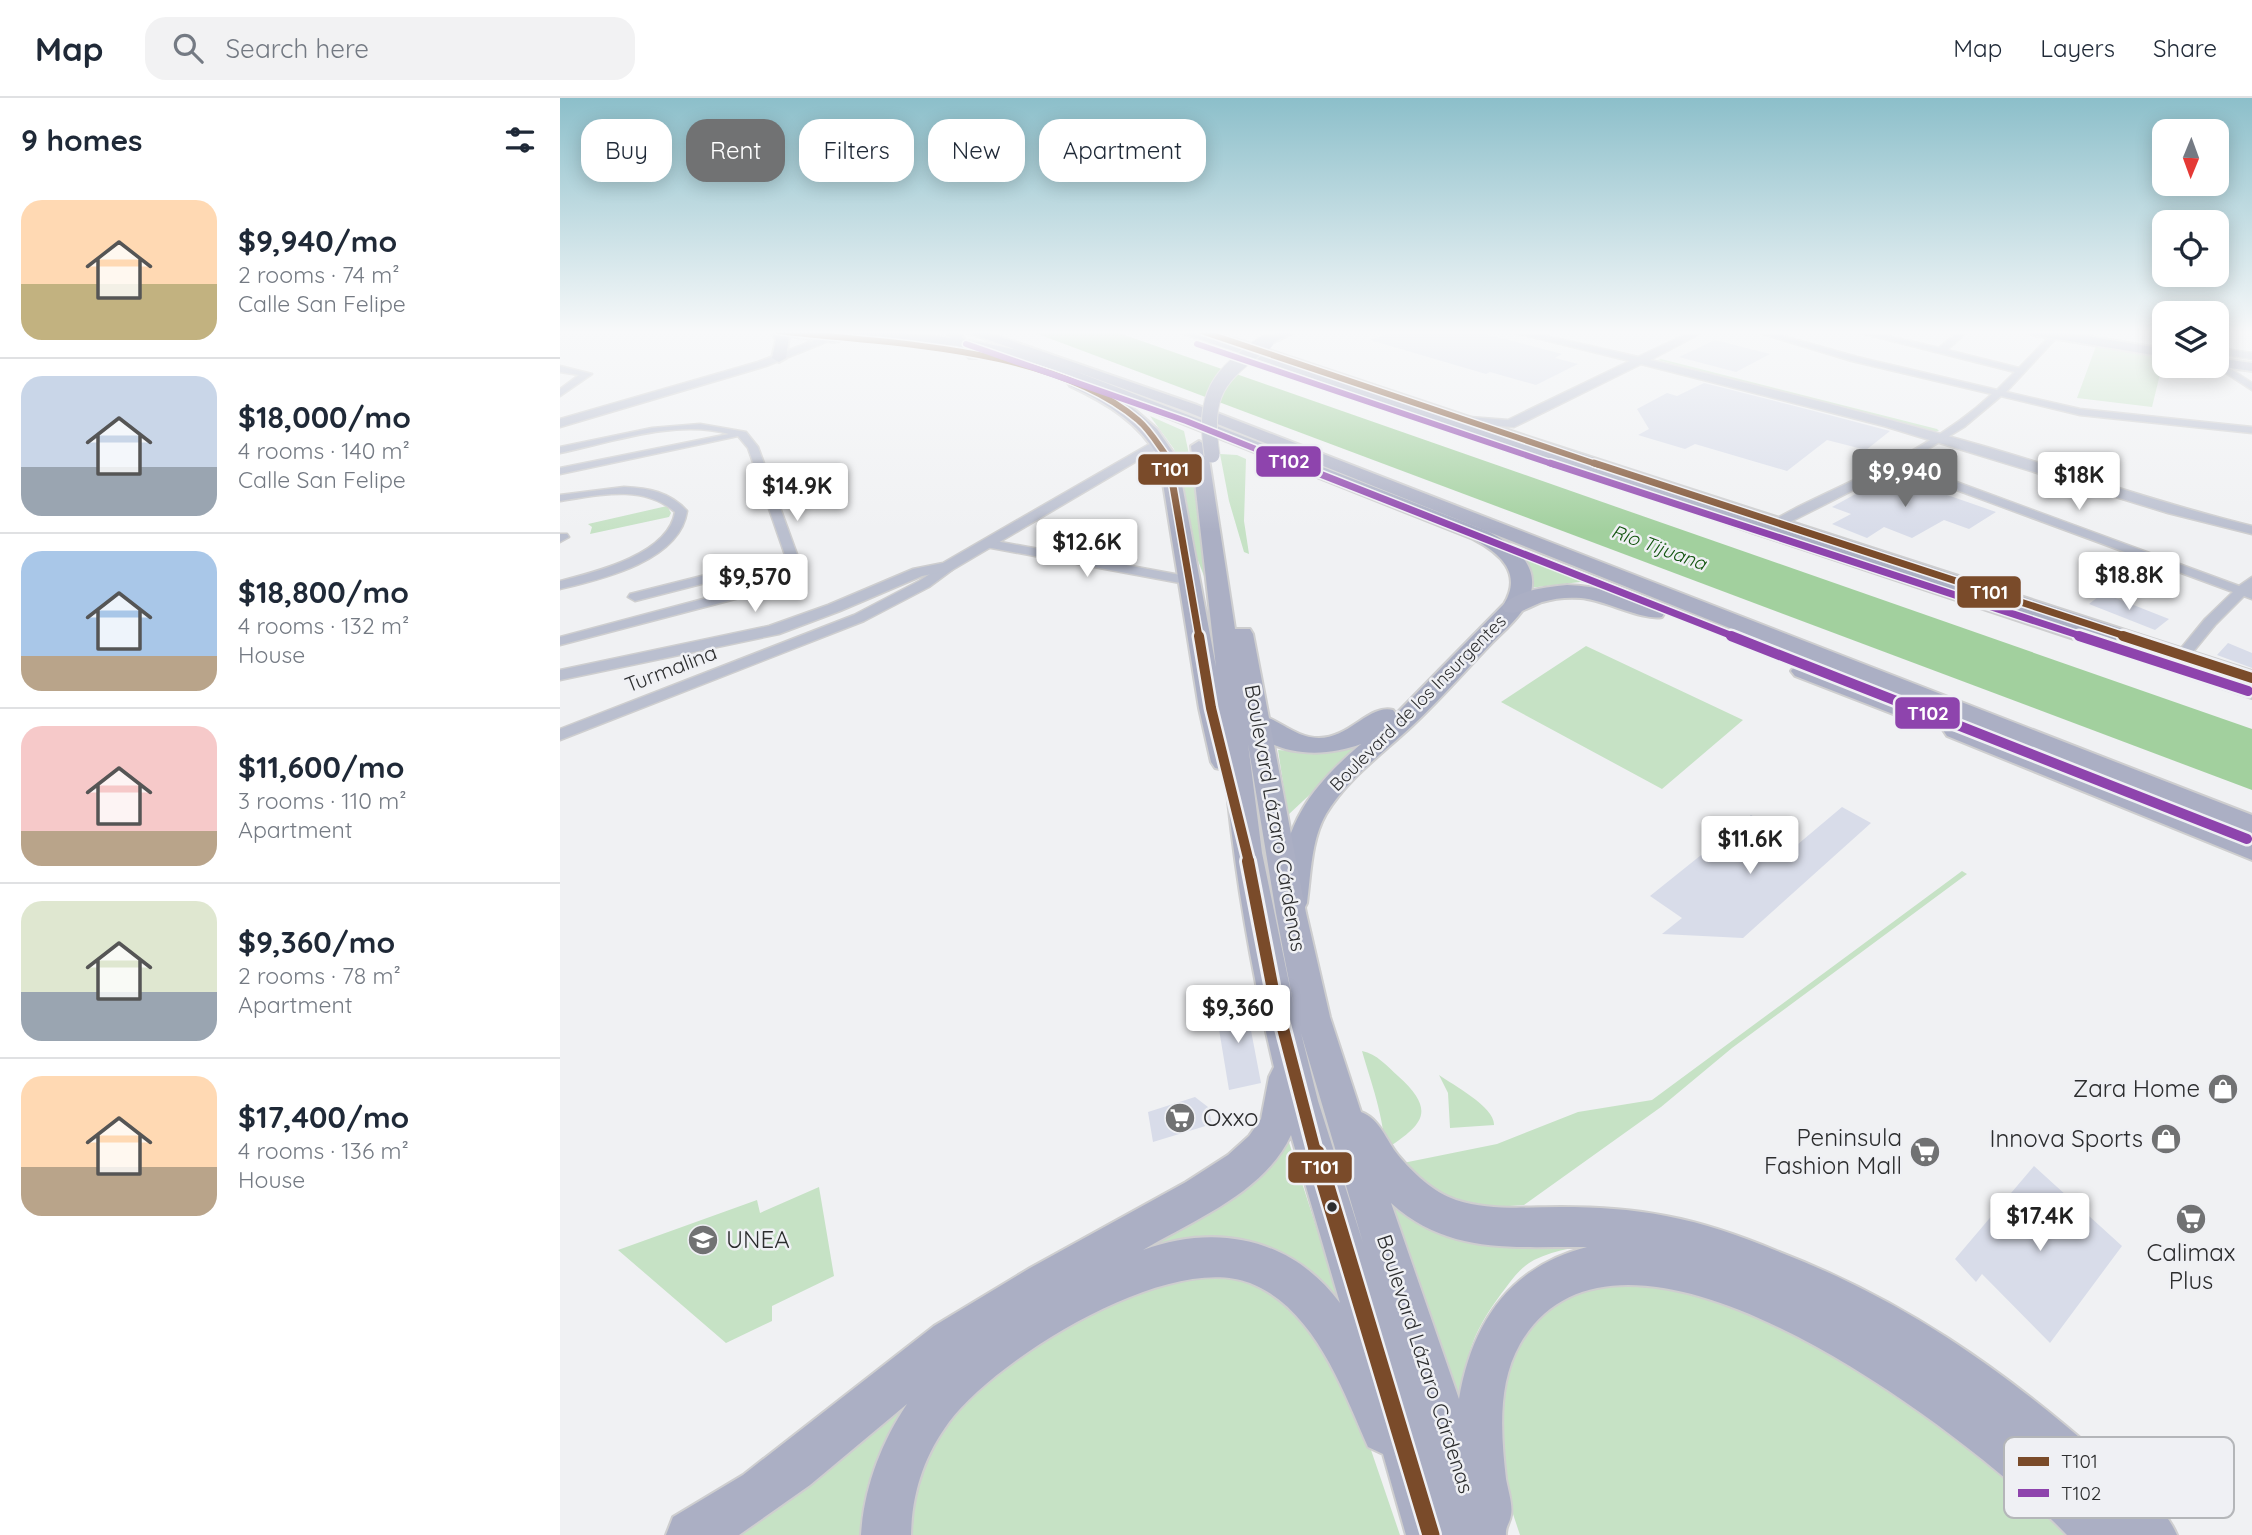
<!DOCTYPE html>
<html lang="en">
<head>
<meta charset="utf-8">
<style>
  body { margin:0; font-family:Quicksand,sans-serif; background:#f2f2f3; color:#1f2937; height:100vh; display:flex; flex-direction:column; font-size:26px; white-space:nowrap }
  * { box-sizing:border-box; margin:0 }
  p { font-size:23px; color:#747a83 }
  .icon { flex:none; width:38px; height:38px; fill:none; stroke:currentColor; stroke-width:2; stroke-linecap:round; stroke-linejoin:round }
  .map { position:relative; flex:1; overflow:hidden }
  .details { display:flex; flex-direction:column; background:#fff; width:560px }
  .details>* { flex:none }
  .banner { position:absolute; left:21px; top:21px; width:665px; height:63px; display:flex; gap:14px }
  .needle { width:46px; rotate:181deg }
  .fabs { position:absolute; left:1592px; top:21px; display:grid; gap:14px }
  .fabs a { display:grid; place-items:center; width:77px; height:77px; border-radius:14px; background:#fff; box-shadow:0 4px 18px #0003; font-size:35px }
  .price { position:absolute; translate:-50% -60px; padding:0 16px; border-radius:7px; background:#fff; color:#222; font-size:23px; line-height:46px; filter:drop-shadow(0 2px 4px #0008) }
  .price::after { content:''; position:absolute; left:50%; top:42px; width:21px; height:16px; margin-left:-10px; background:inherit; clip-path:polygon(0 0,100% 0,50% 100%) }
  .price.active { background:#717273; color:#fff }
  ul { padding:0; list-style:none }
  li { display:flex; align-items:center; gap:21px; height:175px; padding:0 21px }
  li+li { border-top:2px solid #e0e1e3 }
  li span { display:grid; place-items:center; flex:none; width:196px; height:140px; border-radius:21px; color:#555 }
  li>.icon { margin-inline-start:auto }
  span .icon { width:84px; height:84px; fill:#fffc; stroke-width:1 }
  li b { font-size:30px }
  h2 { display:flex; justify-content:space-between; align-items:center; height:84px; padding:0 21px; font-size:30px }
  .pill { padding:0 24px; border-radius:21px; background:#fff; box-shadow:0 4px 18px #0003; font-size:24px; line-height:63px }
  .pill.active { background:#717273; color:#fff }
  header { display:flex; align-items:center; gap:42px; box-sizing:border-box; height:98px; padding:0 35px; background:#fff; border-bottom:2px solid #e0e1e3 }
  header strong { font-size:33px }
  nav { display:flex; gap:38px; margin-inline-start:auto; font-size:24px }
  .search { width:490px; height:63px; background:#f2f2f3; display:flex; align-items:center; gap:18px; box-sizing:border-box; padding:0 24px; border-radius:21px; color:#747a83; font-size:26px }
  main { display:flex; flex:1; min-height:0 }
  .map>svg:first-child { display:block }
  .green { fill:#c6e2c5 }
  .water { fill:#a2d09e }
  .building { fill:#d8dce9 }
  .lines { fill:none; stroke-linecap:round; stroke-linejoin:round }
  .minor-casing { stroke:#cececf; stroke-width:3 }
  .tertiary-casing { stroke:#cececf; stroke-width:3 }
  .secondary-casing { stroke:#cececf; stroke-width:4 }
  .primary-casing { stroke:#cececf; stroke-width:4 }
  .trunk-casing { stroke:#cececf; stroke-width:4 }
  .minor { fill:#babfcf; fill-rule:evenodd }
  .tertiary { fill:#babfcf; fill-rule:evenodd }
  .secondary { fill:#afb5c8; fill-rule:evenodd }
  .primary { fill:#a8adc3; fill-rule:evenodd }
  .trunk { fill:#abafc4; fill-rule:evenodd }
  .trunk-bridge-casing { stroke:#cececf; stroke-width:17; stroke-linecap:butt }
  .trunk-bridge { stroke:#abafc4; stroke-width:15 }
  .bus-1-far4-casing { stroke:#eff0f4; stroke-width:9 }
  .bus-1-far3-casing { stroke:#eff0f4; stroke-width:10 }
  .bus-1-far2-casing { stroke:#eff0f4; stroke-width:15 }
  .bus-1-far1-casing { stroke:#eff0f4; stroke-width:18 }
  .bus-1-casing { stroke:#eff0f4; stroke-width:22 }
  .bus-2-far2-casing { stroke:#eff0f4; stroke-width:9 }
  .bus-2-far1-casing { stroke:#eff0f4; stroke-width:10 }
  .bus-2-casing { stroke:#eff0f4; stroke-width:15 }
  .bus-1-far4 { stroke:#7a4b2a; stroke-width:6 }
  .bus-1-far3 { stroke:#7a4b2a; stroke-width:7 }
  .bus-1-far2 { stroke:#7a4b2a; stroke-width:10 }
  .bus-1-far1 { stroke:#7a4b2a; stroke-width:12 }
  .bus-1 { stroke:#7a4b2a; stroke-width:17 }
  .bus-2-far2 { stroke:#8e44ad; stroke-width:6 }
  .bus-2-far1 { stroke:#8e44ad; stroke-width:7 }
  .bus-2 { stroke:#8e44ad; stroke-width:10 }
  .bus-dot { fill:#2c2d2e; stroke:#eff0f4; stroke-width:2.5 }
  .labels { text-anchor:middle; stroke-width:5; stroke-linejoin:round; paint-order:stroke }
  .far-street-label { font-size:18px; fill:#2c2d2e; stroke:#eff0f4 }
  .far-water-label { font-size:19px; font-style:italic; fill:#11540e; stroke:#eff0f4 }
  .street-label { font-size:21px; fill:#2c2d2e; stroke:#eff0f4 }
  .near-poi-label { font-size:24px; fill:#2c2d2e; stroke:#eff0f4; text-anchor:end }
  .key { fill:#eff0f4; stroke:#b4b6b9; stroke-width:2 }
  .key-label { font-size:19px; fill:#2c2d2e }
  .line-badge { stroke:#eff0f4; stroke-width:2.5 }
  .badge-label { font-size:19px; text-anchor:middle; font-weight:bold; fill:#fff }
</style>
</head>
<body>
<header>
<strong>Map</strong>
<div class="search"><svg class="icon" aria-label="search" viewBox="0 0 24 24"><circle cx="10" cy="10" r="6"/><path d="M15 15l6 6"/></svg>Search here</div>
<nav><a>Map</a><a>Layers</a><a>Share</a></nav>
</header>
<main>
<section class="details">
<h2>9 homes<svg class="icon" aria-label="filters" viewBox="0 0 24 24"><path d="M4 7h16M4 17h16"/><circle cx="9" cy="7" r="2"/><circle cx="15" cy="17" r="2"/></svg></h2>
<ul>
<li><span style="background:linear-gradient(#ffd9b3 60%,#c2b280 0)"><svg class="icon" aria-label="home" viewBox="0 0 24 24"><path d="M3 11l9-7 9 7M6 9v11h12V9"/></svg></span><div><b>$9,940/mo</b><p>2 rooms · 74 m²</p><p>Calle San Felipe</p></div></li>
<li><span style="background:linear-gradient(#c9d6e8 65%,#9aa5b1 0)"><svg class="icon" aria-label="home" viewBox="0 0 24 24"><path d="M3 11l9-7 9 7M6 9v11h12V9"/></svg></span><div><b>$18,000/mo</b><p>4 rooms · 140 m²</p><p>Calle San Felipe</p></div></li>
<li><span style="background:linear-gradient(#a9c7e8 75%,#b9a48a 0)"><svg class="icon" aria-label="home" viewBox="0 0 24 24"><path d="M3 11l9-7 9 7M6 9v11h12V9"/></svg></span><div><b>$18,800/mo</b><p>4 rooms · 132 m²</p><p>House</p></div></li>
<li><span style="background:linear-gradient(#f6c9c9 75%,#b9a48a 0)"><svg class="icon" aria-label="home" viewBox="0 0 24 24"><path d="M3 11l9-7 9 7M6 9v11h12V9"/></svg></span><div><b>$11,600/mo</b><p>3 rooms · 110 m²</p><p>Apartment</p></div></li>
<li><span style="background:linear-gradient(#dfe7d0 65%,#9aa5b1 0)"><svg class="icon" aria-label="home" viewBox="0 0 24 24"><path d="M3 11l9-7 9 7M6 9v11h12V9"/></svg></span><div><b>$9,360/mo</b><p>2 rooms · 78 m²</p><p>Apartment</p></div></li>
<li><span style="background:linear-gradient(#ffd9b3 65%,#b9a48a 0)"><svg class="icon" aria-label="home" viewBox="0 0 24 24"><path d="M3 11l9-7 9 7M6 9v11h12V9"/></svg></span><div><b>$17,400/mo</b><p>4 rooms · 136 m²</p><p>House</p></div></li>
</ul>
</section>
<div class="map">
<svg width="1692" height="1437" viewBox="0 0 1692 1437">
  <rect width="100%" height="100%" fill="#f0f1f3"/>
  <path class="green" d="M1536 248 1604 260 1592 309 1517 300Z
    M1101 261 1377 331 1379 333 1373 334 1098 262Z
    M590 318 624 333 649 449V491L637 460 614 351Z
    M660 356 677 357 686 361 684 423 689 456 684 454 669 403Z
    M107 408 111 415 109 419 30 436 32 429 28 426Z
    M942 444 1190 540 1048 488 1020 484 969 490C970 464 963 459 942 444Z
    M1026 548 1183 622 1102 691 941 604Z
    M804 646 728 717 718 652 759 655Z
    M1402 773 1407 776 1172 950 1101 1009 964 1107 936 1109 894 1101 872 1093 843 1065 937 1046 1018 1014 1092 1002Z
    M802 953C817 956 827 968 838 978 878 1014 862 1027 825 1052 823 1015 812 988 802 953Z
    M879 977C893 987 935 1009 934 1027L890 1030 888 995Z
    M726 1035 780 1203C723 1145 670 1128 591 1156 555 1171 522 1191 487 1210 465 1221 443 1232 422 1245 354 1287 321 1360 313 1437H161L229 1391 313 1315 413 1238 680 1082 716 1049Z
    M259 1089 274 1178 212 1208V1223L166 1245 58 1152 197 1102 200 1115Z
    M823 1094 1045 1139 1432 1310 1047 1144C1022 1148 997 1151 974 1162 959 1170 951 1183 941 1196 908 1241 906 1261 899 1315Z
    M642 1169 724 1195 783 1270 840 1437H344L351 1378 405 1285 589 1179Z
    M1058 1172 1271 1238 1528 1437H960L947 1398 936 1295 982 1200Z"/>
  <path class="water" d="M470 233H553L1692 631V692Z"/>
  <path class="building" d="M837 233H914L1002 256 995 260 1018 266 976 287 930 274 926 276 810 242Z
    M1155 242 1210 256 1176 274 1119 259Z
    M1144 285 1254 313 1330 333 1306 352 1267 342 1227 373 1135 346 1125 351 1078 337 1089 331 1077 311 1107 295 1117 298Z
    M1330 377 1436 414 1409 431 1384 422 1352 440 1324 429 1307 440 1272 426 1291 416 1272 409Z
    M1543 495 1609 521 1595 532 1529 506Z
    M1668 545 1692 555V570L1657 557Z
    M1282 709 1311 725 1183 840 1102 836 1122 820 1090 798 1191 717 1213 730 1205 737 1231 752Z
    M685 901 701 985 669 992 655 907Z
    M635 999 648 1009 652 1026 593 1044 588 1014Z
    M1474 1068 1562 1148 1490 1245 1422 1176 1416 1184 1395 1161Z"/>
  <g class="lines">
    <g class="minor-casing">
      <path id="minor" d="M1193 233H1205L1297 259 1437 292 1455 274 1293 233H1307L1379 250 1399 233H1408L1387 252 1459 270 1494 234 1497 239 1446 294 1520 311 1692 329V335L1520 317 1441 298 1404 329 1345 365 1679 488 1692 479V501L1684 498 1655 527 1628 560H1618L1616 557 1618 554 1645 521 1673 494 1337 370 1222 428H1214V422L1234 411C1304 376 1374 350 1432 296L1292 263Z
        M1657 262 1692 285V292L1655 268Z
        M0 268 32 276 0 298V291L19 277 0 274Z
        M140 326 186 334 198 349 238 459 229 480 202 494 0 547V539L192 488 219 475 223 465 75 503 68 499 70 496 225 457 188 350 178 338 0 376V370L169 336C116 321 52 344 0 355V349L92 330Z
        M64 389C88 390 110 394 127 413 120 463 42 481 0 491V483C36 474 109 456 115 414 83 386 38 397 0 403V397Z
        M0 436H7L9 439 0 444Z
        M430 442 631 479 638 483 631 487 426 449 424 446Z
        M387 465 393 469 392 472 369 489 304 523 0 642V631L294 517 359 483Z"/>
    </g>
    <g class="tertiary-casing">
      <path id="tertiary" d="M279 233 288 235 206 268 0 329V321L198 264Z
        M948 233H965L1078 259 1133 233H1145L1090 262C1201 288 1313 316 1423 348 1513 374 1601 406 1692 428V436L1608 415 1324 328 1081 266 954 329 905 326 903 323 909 319 948 322 1070 263Z
        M1657 250 1692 255V261L1657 256Z
        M600 340 606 344 604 347 392 472 362 478 280 513 219 536 0 582V572L209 528 268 507 353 471 383 465Z"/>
    </g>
    <g class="secondary-casing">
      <path id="secondary" d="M384 233H396L417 254V260H409Z
        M635 233H652L963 337 1692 573V586L953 343Z"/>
    </g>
    <g class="primary-casing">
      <path id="primary" d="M211 233C296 230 383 234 466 254L927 433C947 443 974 461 972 487 971 512 945 531 930 547 904 574 879 603 852 628 822 656 787 681 766 716 751 742 751 776 747 805L743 813 732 816 721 813C715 802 719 789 721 776 729 717 757 684 801 646 764 660 711 660 685 623L689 618C712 612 730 640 759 640 790 640 809 606 833 612L836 616 944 506C963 475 940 455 913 441L457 260 400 248 280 239 279 243 274 244 229 238 226 260 219 264 212 260 216 242Z
        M1466 233H1496L1605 251V259L1473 237Z
        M1657 260 1692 265V273L1655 268H1657Z"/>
    </g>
    <g class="trunk-casing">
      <path id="trunk" d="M404 233H423L637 307 1692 717V738L625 313Z
        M617 233H636L1205 426 1692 585V600L1191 434Z
        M719 233H737L706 248 699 244Z
        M515 281 548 295 574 311 597 331 617 360 656 569 631 348 639 343 647 348 675 531H690L693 536 746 815 770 919 801 1014C820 1021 826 1042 838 1057 853 1075 873 1094 896 1102 931 1113 965 1109 1001 1109 1036 1109 1071 1111 1106 1118 1144 1125 1181 1138 1217 1153 1342 1201 1441 1270 1541 1358 1568 1381 1603 1404 1617 1437H1507C1418 1344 1064 1067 960 1246 937 1286 941 1337 946 1381 948 1392 953 1407 951 1417 950 1425 945 1429 946 1437H896L823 1207 896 1437H846L823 1356 808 1349C783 1292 754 1210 690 1185 609 1153 437 1260 389 1324 364 1358 352 1394 351 1437H301C304 1390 321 1345 347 1306L250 1387 179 1437H106L113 1419 183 1377 374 1228 470 1170 626 1084 668 1057 689 1038 701 1021 709 979 714 969C691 871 674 773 665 672L655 670 651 664 639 610 599 360C579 324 546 305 510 288L508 285 510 282ZM688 646 716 815 734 909 702 755ZM741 935 803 1145 758 1003ZM731 1037 780 1205C732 1140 656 1125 583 1152 634 1122 705 1094 731 1037ZM831 1105C890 1158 955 1148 1027 1149 949 1169 912 1225 899 1301Z
        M1007 487C1040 488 1071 498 1102 509L1105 514 1102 519C1083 523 1045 502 1021 500 1008 499 995 500 982 504 969 509 959 517 945 514L942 509C954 492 988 489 1007 487Z
        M1243 566 1351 606 1354 611 1351 616 1342 618 1333 616 1235 578 1231 573 1235 568Z
        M1396 624 1692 741V762L1387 638 1383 632 1387 626Z"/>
    </g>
    <use href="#minor" class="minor"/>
    <use href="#tertiary" class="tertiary"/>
    <use href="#secondary" class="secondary"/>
    <use href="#primary" class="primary"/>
    <use href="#trunk" class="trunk"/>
    <g class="trunk-bridge-casing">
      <path id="trunk-bridge" d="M652 357C643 296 657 278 706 244"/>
    </g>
    <use href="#trunk-bridge" class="trunk-bridge"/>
    <g class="bus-1-far4-casing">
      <path id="bus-1-far4" d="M218 233C327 246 491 248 578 322 590 332 599 348 608 360L609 367
        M641 233 1039 367"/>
    </g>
    <g class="bus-1-far3-casing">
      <path id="bus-1-far3" d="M609 365 639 539
        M1034 365 1568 539"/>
    </g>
    <g class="bus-1-far2-casing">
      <path id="bus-1-far2" d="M639 538 651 610 689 764
        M1563 538 1692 580"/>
    </g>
    <g class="bus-1-far1-casing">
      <path id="bus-1-far1" d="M688 763 713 892 756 1057"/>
    </g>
    <g class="bus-1-casing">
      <path id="bus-1" d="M756 1055 871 1437"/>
    </g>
    <g class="bus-2-far2-casing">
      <path id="bus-2-far2" d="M406 246 626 323 736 367
        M637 246 995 367"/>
    </g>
    <g class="bus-2-far1-casing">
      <path id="bus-2-far1" d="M732 365 1175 539
        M990 365 1524 539"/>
    </g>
    <g class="bus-2-casing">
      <path id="bus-2" d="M1171 538 1687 741
        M1519 538 1688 593"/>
    </g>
    <use href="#bus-1-far4" class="bus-1-far4"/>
    <use href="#bus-1-far3" class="bus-1-far3"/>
    <use href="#bus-1-far2" class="bus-1-far2"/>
    <use href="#bus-1-far1" class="bus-1-far1"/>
    <use href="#bus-1" class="bus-1"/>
    <use href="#bus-2-far2" class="bus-2-far2"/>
    <use href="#bus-2-far1" class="bus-2-far1"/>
    <use href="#bus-2" class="bus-2"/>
  </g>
  <linearGradient id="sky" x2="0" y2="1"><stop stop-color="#8cbfca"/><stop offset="0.54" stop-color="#f8f9fa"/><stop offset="1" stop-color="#f8f9fa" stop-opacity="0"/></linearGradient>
  <rect width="1692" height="434" fill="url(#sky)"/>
  <defs>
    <g id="shop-disc" transform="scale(1.575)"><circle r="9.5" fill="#717273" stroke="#eff0f4"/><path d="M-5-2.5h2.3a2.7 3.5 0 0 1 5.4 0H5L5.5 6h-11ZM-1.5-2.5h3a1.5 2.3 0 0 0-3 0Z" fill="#fff"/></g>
    <g id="supermarket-disc" transform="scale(1.575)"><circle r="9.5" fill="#717273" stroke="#eff0f4"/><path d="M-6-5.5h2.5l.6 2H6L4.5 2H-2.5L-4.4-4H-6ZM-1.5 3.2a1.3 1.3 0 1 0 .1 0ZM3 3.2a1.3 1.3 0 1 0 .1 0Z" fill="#fff"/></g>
    <g id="university-disc" transform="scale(1.575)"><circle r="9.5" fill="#717273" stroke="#eff0f4"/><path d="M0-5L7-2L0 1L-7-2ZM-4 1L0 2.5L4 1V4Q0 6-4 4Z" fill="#fff"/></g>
  </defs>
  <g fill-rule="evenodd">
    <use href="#shop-disc" x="1663" y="991"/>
    <use href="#supermarket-disc" x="620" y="1020"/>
    <use href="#shop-disc" x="1606" y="1041"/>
    <use href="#supermarket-disc" x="1365" y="1054"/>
    <use href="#supermarket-disc" x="1631" y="1121"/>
    <use href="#university-disc" x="143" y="1142"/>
  </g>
  <circle class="bus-dot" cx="772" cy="1109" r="6"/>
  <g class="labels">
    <g class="far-street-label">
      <text transform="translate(858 605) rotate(-45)" y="6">Boulevard de los Insurgentes</text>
    </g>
    <g class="far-water-label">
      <text transform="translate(1099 449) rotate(20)" y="7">Río Tijuana</text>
    </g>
    <g class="street-label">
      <text transform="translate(111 571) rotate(-21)" y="7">Turmalina</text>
      <text transform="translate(715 720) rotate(80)" y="7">Boulevard Lázaro Cárdenas</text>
      <text transform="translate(865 1266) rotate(72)" y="7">Boulevard Lázaro Cárdenas</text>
    </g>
    <g class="near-poi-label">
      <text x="1640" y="999">Zara Home</text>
      <text x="643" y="1028" text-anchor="start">Oxxo</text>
      <text x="1342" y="1048">Peninsula<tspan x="1342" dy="28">Fashion Mall</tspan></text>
      <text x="1583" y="1049">Innova Sports</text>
      <text x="166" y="1150" text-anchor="start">UNEA</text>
      <text x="1631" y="1163" text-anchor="middle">Calimax<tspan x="1631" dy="28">Plus</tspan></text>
    </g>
  </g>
  <rect x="1444" y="1339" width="230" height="81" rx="10" class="key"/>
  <rect x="1458" y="1359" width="31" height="9" fill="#7a4b2a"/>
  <rect x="1458" y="1391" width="31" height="8" fill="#8e44ad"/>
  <g class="key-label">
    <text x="1501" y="1370">T101</text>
    <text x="1501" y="1402">T102</text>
  </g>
  <g class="line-badge">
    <rect x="695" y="347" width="67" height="33" rx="7" fill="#8e44ad"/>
    <rect x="577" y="355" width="66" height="33" rx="7" fill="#7a4b2a"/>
    <rect x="1396" y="477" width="66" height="34" rx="7" fill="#7a4b2a"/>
    <rect x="1334" y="598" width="67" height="34" rx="7" fill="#8e44ad"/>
    <rect x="727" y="1053" width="66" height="33" rx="7" fill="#7a4b2a"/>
  </g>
  <g class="badge-label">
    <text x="729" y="370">T102</text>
    <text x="610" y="378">T101</text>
    <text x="1429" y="501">T101</text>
    <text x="1368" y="622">T102</text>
    <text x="760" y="1076">T101</text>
  </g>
</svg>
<div class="fabs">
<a><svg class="needle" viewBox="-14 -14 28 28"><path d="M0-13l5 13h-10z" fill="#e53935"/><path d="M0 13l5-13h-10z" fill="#747a83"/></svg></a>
<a><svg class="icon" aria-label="locate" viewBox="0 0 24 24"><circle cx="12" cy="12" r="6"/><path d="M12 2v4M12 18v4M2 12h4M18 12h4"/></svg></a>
<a><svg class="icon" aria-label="layers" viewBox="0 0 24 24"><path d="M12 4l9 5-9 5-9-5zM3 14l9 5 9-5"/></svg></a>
</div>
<b class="price active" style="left:1345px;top:411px">$9,940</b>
<b class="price" style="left:1519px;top:414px">$18K</b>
<b class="price" style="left:237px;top:425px">$14.9K</b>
<b class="price" style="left:527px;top:481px">$12.6K</b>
<b class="price" style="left:1569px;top:514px">$18.8K</b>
<b class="price" style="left:195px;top:516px">$9,570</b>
<b class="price" style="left:1190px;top:778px">$11.6K</b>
<b class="price" style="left:678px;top:947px">$9,360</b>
<b class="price" style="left:1480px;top:1155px">$17.4K</b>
<div class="banner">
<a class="pill">Buy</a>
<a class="pill active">Rent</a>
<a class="pill">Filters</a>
<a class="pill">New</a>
<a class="pill">Apartment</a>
</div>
</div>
</main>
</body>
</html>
